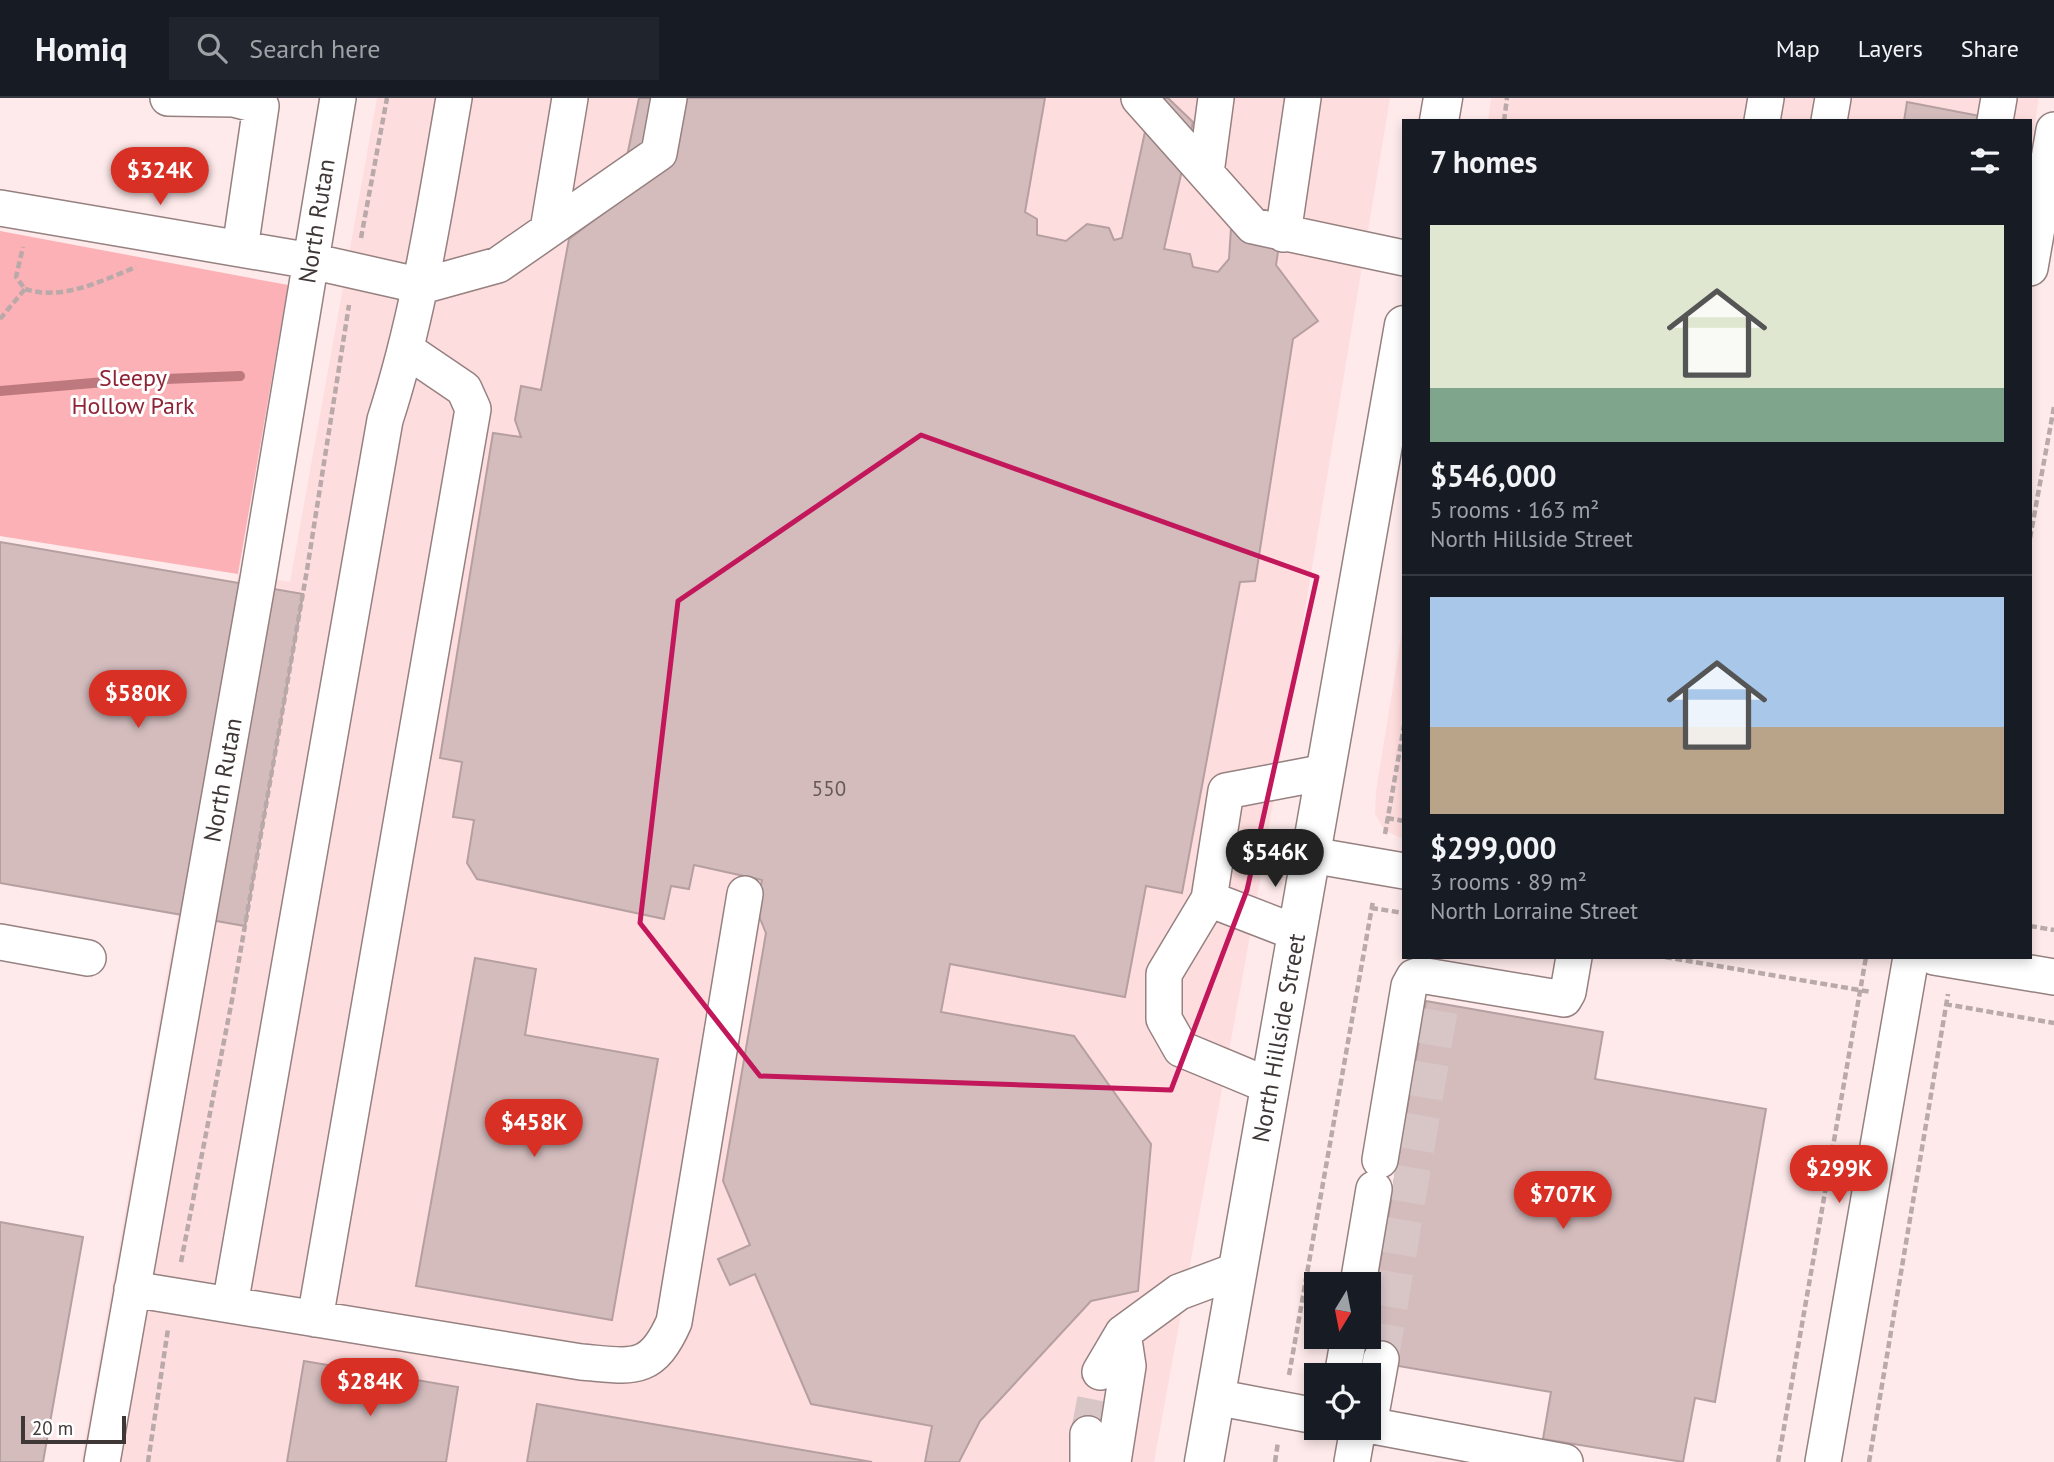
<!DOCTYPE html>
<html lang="en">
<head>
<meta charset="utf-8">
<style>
  body { margin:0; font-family:"PT Sans",sans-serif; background:#20242c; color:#f1f3f6; height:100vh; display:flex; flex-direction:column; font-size:26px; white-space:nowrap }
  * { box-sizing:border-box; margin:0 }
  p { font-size:23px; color:#9ea1a6 }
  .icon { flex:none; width:38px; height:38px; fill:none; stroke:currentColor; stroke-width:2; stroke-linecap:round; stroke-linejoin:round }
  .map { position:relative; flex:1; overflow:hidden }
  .panel { position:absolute; left:1402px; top:21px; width:630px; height:840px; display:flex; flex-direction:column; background:#171b24; border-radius:0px; box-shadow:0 4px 10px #0003 }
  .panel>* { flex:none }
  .needle { width:46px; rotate:190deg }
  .fabs { position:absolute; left:1304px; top:1174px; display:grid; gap:14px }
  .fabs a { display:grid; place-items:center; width:77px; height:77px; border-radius:0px; background:#171b24; box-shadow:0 4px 10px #0003; font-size:35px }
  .scale { position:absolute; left:21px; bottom:18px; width:105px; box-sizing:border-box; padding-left:7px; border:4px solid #3f3636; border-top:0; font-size:19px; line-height:24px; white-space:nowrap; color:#3f3636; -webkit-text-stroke:5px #fff; paint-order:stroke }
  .price { position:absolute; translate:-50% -60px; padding:0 16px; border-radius:24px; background:#d93025; color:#fff; font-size:23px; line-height:46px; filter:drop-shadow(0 2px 4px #0008) }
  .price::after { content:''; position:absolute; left:50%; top:42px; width:21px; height:16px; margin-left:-10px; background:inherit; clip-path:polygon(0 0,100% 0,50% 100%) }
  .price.active { background:#222; color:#fff }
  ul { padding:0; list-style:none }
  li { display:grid; align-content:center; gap:14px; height:371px; padding:0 28px }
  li+li { border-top:2px solid #363941 }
  li span { display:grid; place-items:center; height:217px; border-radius:0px; color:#555 }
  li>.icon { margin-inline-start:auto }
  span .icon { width:126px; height:126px; fill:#fffc; stroke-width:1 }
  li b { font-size:30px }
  h2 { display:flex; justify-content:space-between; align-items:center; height:84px; padding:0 28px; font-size:30px }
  header { display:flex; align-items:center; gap:42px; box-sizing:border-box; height:98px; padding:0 35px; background:#171b24; border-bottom:2px solid #363941 }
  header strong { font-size:33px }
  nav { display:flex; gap:38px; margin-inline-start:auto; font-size:24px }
  .search { width:490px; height:63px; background:#20242c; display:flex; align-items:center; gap:18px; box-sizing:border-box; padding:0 24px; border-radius:0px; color:#9ea1a6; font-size:26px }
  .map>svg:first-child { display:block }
  .built { fill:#feddde }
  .green { fill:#fbb1b5 }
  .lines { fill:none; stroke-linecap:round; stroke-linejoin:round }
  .stream { stroke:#be797e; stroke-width:10 }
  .building { fill:#d4bcbd; stroke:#b69fa0; stroke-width:2 }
  .minor-tunnel { stroke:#d8c6c7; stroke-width:35; stroke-dasharray:35 18; stroke-linecap:butt }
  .minor-casing { stroke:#968080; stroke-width:38 }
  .major-casing { stroke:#968080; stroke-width:41 }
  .path { stroke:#b9a9a9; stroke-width:4.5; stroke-dasharray:7 3.5; stroke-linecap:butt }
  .minor { stroke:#fff; stroke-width:35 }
  .major { stroke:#fff; stroke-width:38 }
  .marked { fill:none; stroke:#c2185b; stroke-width:5; stroke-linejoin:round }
  .labels { text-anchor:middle; stroke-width:6; stroke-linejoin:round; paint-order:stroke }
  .number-label { font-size:21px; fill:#645858 }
  .street-label { font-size:24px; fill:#3f3636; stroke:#fff }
  .park-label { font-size:24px; fill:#8f2437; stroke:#fff }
</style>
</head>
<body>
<header>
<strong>Homiq</strong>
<div class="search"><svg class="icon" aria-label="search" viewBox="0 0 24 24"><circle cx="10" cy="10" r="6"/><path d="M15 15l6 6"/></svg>Search here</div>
<nav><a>Map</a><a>Layers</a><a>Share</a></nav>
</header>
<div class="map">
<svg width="2054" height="1364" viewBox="0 0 2054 1364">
  <rect width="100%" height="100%" fill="#feeaeb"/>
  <path class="built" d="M377 0H1390L1260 783 1154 1364H81L238 476 290 484Z
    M1491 0H2039L2030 52V23H1488Z
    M1403 527V741L1384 732 1375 716 1376 693Z"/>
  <path class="green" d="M0 133 288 187 238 476 0 438Z"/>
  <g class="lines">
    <path class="stream" d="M0 293 116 283 240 278"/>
  </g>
  <path class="building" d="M639 0H1045L1025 114 1037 121V137L1066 143 1087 126 1109 130 1114 142 1122 140 1151 6 1149 0H1168L1193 24 1164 151 1190 156 1193 169 1218 174 1229 161 1231 130 1252 117 1283 122 1276 167 1318 223 1293 241 1255 483 1240 484 1182 795 1146 788 1125 899 950 866 941 914 1074 938 1151 1046 1138 1193 1091 1203 980 1323 959 1364H925L932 1328 811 1306 755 1176 730 1187 718 1161 750 1147 723 1083 766 835 756 811 762 782 694 767 689 791 671 788 664 821 477 781 467 765 474 722 453 719 462 664 440 660 493 335 521 339 515 322 521 288 541 292 569 141 662 71 626 63Z
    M1907 4 1980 18 1979 23H1904Z
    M0 444 303 496 245 828 0 785Z
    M475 860 536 871 525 937 658 961 612 1222 416 1188Z
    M1426 903 1603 934 1595 981 1766 1011 1715 1304 1695 1300 1683 1364 1543 1341 1551 1294 1363 1262Z
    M0 1124 83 1139 43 1364H0Z
    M304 1263 458 1289 446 1364H287Z
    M537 1306 872 1364H527Z"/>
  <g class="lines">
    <path class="minor-tunnel" d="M1381 1261 1442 901
      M1088 1336 1100 1274"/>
    <g class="minor-casing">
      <path id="minor" d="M168 0 234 1 261 8 240 151
        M1139 0 1253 128 1404 160
        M1762 23 1766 0
        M1829 23 1833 0
        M1995 23 1999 0
        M1206 75 1216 0
        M0 110 311 163 422 188 498 167 659 55 669 0
        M548 132 570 0
        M1283 136 1303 0
        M2030 170 2054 32
        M1311 757 1404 773
        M1209 801 1164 876V921L1181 951 1270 988
        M1297 835 1209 801 1226 693 1326 674
        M0 844 88 860
        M1934 859 2054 879
        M1380 1062 1409 888 1414 879 1420 877 1564 901 1568 894 1574 859
        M1358 1186 1374 1091
        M132 1191 581 1264C632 1268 651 1276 674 1224L745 796
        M230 1207 385 322C419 217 435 109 454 0
        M315 1221 473 311 464 291 408 253
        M1100 1274 1123 1235
        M1342 1278 1349 1239
        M1215 1299 1316 1318
        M1368 1327 1565 1364
        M1369 1327 1381 1261
        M102 1364 258 481 338 0
        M1088 1364V1336
        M1113 1364 1128 1268 1123 1235 1179 1194 1238 1172
        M1352 1364 1358 1330
        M1823 1364 1911 859"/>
    </g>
    <g class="major-casing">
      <path id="major" d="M1439 23 1443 0
        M1204 1364 1404 227"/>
    </g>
    <path class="path" d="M1504 23 1507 0
      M361 140 387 0
      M25 191C62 203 101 183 136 169
      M0 221 25 191 16 179 23 149
      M2030 440 2054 309
      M1387 720 1404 723
      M1385 736 1404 628
      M1371 810 1404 815
      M2030 828 2054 832
      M1665 859 1871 894
      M1945 906 2054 925
      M181 1164 232 902 307 472 349 207
      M1289 1277 1373 803
      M148 1364 168 1231
      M1275 1364 1278 1344
      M1778 1364 1866 859
      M1869 1364 1948 896"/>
    <use href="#minor" class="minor"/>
    <use href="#major" class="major"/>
  </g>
  <path class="marked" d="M921 337 1317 479 1247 792 1171 992 760 978 640 825 678 503Z"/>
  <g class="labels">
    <g class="number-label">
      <text x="829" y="698">550</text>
    </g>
    <g class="street-label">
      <text transform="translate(317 123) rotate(-81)" y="8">North Rutan</text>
      <text transform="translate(223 682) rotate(-80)" y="8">North Rutan</text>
      <text transform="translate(1279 940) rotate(-80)" y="8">North Hillside Street</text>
    </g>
    <g class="park-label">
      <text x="133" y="288">Sleepy<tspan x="133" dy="28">Hollow Park</tspan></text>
    </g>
  </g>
</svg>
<div class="fabs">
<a><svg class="needle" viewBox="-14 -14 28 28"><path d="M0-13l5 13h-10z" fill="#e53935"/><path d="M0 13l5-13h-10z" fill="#9ea1a6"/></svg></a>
<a><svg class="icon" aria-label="locate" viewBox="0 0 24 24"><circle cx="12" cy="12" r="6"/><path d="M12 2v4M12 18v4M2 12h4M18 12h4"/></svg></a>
</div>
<div class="scale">20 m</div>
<b class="price" style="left:160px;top:109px">$324K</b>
<b class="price" style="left:138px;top:632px">$580K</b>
<b class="price active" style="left:1275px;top:791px">$546K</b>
<b class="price" style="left:534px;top:1061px">$458K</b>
<b class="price" style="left:1839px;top:1107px">$299K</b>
<b class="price" style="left:1563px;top:1133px">$707K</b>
<b class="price" style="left:370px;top:1320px">$284K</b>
<section class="panel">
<h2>7 homes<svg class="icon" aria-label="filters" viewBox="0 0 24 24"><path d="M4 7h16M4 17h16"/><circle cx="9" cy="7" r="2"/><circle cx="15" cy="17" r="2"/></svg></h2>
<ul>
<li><span style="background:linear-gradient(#dfe7d0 75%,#7fa58c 0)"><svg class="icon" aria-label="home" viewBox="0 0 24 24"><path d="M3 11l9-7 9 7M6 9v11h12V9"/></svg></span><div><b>$546,000</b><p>5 rooms · 163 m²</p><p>North Hillside Street</p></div></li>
<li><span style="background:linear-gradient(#a9c7e8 60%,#b9a48a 0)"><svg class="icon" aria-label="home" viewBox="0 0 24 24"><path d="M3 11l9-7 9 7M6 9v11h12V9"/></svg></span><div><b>$299,000</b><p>3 rooms · 89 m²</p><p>North Lorraine Street</p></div></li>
</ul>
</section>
</div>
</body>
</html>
